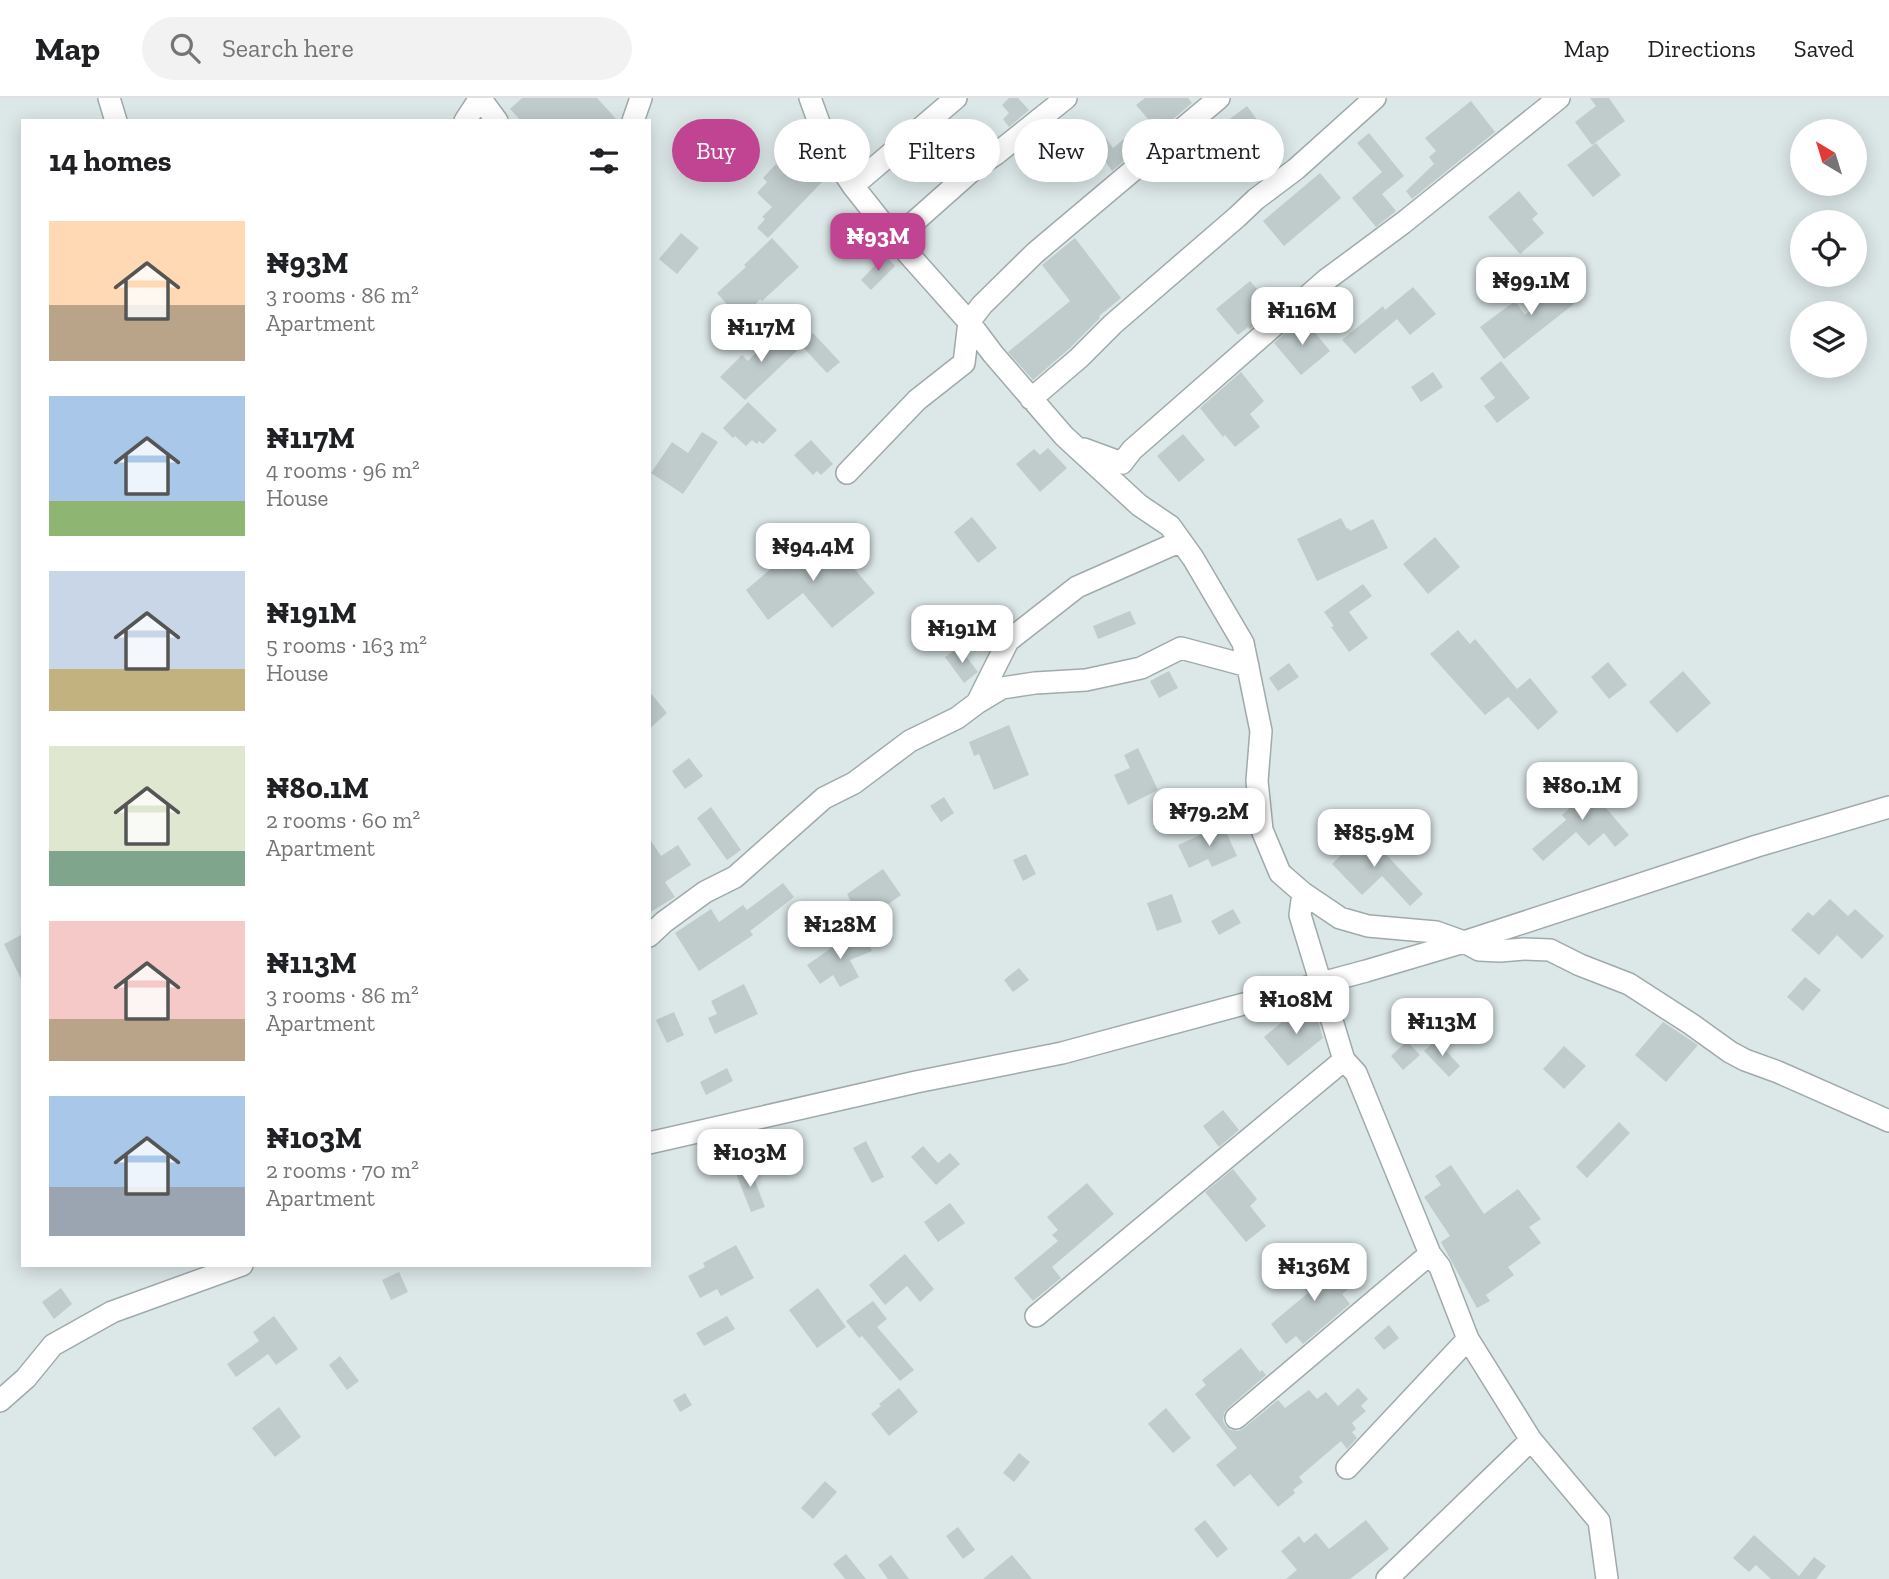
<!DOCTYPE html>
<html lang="en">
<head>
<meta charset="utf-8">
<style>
  body { margin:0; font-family:"Zilla Slab",serif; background:#f2f2f2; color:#202124; height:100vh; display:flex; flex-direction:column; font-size:26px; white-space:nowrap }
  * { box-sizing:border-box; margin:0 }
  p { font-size:23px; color:#757577 }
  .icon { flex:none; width:38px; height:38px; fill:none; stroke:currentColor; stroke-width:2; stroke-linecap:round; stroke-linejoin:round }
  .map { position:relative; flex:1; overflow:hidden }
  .side { position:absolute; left:21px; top:21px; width:630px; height:1148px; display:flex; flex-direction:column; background:#fff; border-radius:0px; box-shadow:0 4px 18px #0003 }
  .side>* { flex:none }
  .hud { position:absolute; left:672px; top:21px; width:665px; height:63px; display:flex; gap:14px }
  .needle { width:46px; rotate:322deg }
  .controls { position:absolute; left:1790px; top:21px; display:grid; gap:14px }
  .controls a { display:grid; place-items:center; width:77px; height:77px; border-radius:50%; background:#fff; box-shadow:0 4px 18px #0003; font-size:35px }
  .price { position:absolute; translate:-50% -60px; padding:0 16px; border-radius:14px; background:#fff; color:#222; font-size:23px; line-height:46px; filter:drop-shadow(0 2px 4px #0008) }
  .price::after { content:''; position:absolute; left:50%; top:42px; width:21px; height:16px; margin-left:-10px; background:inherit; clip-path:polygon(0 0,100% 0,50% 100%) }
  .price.on { background:#c14492; color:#fff }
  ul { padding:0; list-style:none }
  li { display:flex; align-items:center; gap:21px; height:175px; padding:0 28px }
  li span { display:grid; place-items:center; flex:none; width:196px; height:140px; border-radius:0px; color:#555 }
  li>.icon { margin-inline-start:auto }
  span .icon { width:84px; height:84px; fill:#fffc; stroke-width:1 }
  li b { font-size:30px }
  h2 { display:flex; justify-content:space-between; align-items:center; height:84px; padding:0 28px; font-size:30px }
  .chip { padding:0 24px; border-radius:32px; background:#fff; box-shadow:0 4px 18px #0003; font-size:24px; line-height:63px }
  .chip.on { background:#c14492; color:#fff }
  header { display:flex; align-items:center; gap:42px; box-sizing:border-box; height:98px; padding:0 35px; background:#fff; border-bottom:2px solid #e0e0e0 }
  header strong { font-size:33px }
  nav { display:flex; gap:38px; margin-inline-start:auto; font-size:24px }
  .search { width:490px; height:63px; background:#f2f2f2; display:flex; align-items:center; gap:18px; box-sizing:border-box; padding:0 24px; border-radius:38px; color:#757577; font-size:26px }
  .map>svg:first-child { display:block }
  .building { fill:#c0cbcb }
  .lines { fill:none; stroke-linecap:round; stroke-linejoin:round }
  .minor-casing { stroke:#a0aaaa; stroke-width:24 }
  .minor { stroke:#fff; stroke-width:21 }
</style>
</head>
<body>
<header>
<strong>Map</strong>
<div class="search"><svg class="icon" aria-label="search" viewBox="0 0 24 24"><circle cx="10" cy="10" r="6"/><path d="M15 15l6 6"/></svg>Search here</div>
<nav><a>Map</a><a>Directions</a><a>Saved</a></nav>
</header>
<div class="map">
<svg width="1889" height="1481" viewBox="0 0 1889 1481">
  <rect width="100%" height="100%" fill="#dce7e7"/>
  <path class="building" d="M522 0H597L618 23H521L510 11Z
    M1009 0H1018L1029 12 1009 29 1003 21 1009 15 1002 7Z
    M1145 0H1188L1192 5 1112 73 1094 48 1106 40 1113 50 1148 21 1136 7Z
    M1590 0H1609L1625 23 1592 47 1575 24 1596 8Z
    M1471 3 1495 34 1412 101 1406 93 1434 66 1429 59 1436 53 1425 40Z
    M1247 8 1263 30 1232 54 1215 32Z
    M1369 35 1404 78 1382 96 1396 113 1376 129 1352 100 1382 74 1357 45Z
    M1596 45 1621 77 1593 99 1567 67Z
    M802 57 814 69 812 71 824 82 768 140 757 130 765 121 762 119 772 109 757 95 767 84 763 80 776 66 784 75Z
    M1320 75 1341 100 1284 148 1263 123Z
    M1519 93 1538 116 1532 121 1544 135 1520 156 1488 119Z
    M681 135 699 150 677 176 659 161Z
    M772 140 799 169 762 203 760 201 735 230 724 220 731 211 717 195 746 169 744 167Z
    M1075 140 1121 200 1099 218 1100 220 1070 250 1033 282 1008 254 1070 203 1042 167Z
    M885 157 895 168 871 192 861 182Z
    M1564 173 1584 198 1504 261 1480 229 1515 203 1525 217 1551 195 1545 188Z
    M1250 183 1274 211 1250 231 1248 229 1238 237 1216 211Z
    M1413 189 1436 216 1410 237 1397 221 1355 256 1342 242 1383 208 1385 212Z
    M1303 220 1330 253 1301 277 1274 245Z
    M781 228 801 249 745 302 720 279 742 257 748 263Z
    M813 235 840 264 827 275 801 247Z
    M1501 263 1530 300 1497 325 1484 308 1495 300 1480 280Z
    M1241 274 1264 303 1250 316 1260 329 1235 349 1225 337 1223 339 1200 310Z
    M1433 274 1443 289 1421 304 1411 289Z
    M748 304 777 332 763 346 759 343 757 346 752 342 746 348 735 338 733 340 723 330Z
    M702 334 718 344 683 396 651 375 672 344 688 355Z
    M1183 336 1205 362 1179 384 1157 358Z
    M811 342 833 366 821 377 817 373 813 377 794 357Z
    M1048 350 1067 370 1040 394 1016 366 1034 351 1040 357Z
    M972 419 997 450 978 465 954 434Z
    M1341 420 1347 431 1349 430 1350 433 1373 421 1388 450 1317 483 1297 441Z
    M822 433 875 495 832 530 803 495 768 522 746 492 773 469 776 472Z
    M1435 439 1460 469 1428 496 1403 466Z
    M1363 486 1372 498 1349 514 1368 540 1349 554 1331 529 1334 528 1324 514Z
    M1130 513 1136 526 1098 541 1093 528Z
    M1458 532 1470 546 1475 541 1517 591 1530 580 1558 614 1538 632 1508 599 1485 617 1430 556Z
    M959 549 978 574 964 585 945 559Z
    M1608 564 1627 587 1609 601 1591 579Z
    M1289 565 1299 579 1278 593 1269 580Z
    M1169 573 1178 590 1159 600 1150 583Z
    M1683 573 1711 605 1677 635 1649 604Z
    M649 593 667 615 649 631Z
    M1009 627 1029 677 994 692 979 656 974 658 969 644Z
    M1138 650 1158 692 1128 707 1114 677 1130 670 1124 657Z
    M689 660 703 678 685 691 672 673Z
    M1582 682 1629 737 1615 749 1604 735 1589 748 1576 734 1543 763 1532 751 1566 722 1562 717 1569 711 1560 700Z
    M944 699 954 715 941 724 930 708Z
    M711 709 741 752 727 762 697 720Z
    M1223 727 1237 758 1212 769 1208 761 1189 770 1178 747Z
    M1365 734 1423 796 1410 808 1382 778 1362 797 1332 766Z
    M649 740 661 758 678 747 691 767 665 784 675 799 649 815Z
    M1026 756 1036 776 1023 783 1013 762Z
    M883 771 901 797 876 815 861 823 847 796Z
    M783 785 794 799 750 833 753 837 699 873 675 835 711 811 719 824 743 807 747 812Z
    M1172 796 1182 824 1157 833 1147 805Z
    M1830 801 1848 818 1855 811 1884 838 1862 861 1837 837 1819 857 1791 832 1808 814 1813 818Z
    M1233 811 1241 825 1219 837 1211 823Z
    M864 835 872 853 850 862 859 879 840 889 833 877 820 886 807 867 840 844Z
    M23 836V885L4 846Z
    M1019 870 1029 882 1013 894 1004 882Z
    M1805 879 1821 892 1803 913 1787 899Z
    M744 886 758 916 715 936 708 920 717 916 711 903Z
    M1314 909 1323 940 1288 968 1264 939 1289 918 1292 922Z
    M674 914 684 937 667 945 656 922Z
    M1663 924 1698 947 1666 984 1635 957Z
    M1436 942 1460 968 1449 979 1424 953Z
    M1407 943 1420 957 1403 972 1391 958Z
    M1564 948 1586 968 1564 991 1543 971Z
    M727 970 733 983 706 997 700 984Z
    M1223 1012 1239 1032 1219 1049 1203 1028Z
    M1619 1024 1630 1035 1587 1080 1576 1069Z
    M866 1043 884 1079 872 1085 853 1050Z
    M923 1048 938 1065 950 1055 960 1066 936 1087 911 1059Z
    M749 1067 765 1109 751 1114 735 1073Z
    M1451 1067 1484 1116 1518 1091 1541 1121 1529 1129 1541 1145 1508 1169 1514 1177 1486 1197 1490 1203 1477 1210 1441 1144 1450 1138 1424 1099 1441 1087 1435 1078Z
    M1233 1071 1257 1101 1250 1108 1266 1128 1246 1144 1205 1094Z
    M1087 1085 1114 1116 1052 1169 1061 1180 1033 1203 1014 1180 1058 1143 1052 1137 1058 1132 1047 1119Z
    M950 1105 965 1125 938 1144 924 1124Z
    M736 1147 754 1180 721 1198 717 1191 700 1200 688 1178 705 1169 703 1165Z
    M905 1156 934 1191 920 1204 907 1188 885 1207 869 1187Z
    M1329 1161 1351 1189 1342 1196 1350 1206 1303 1246 1296 1238 1286 1246 1271 1226 1308 1195 1297 1182 1320 1162 1323 1166Z
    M399 1174 408 1194 391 1202 382 1182Z
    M61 1190 72 1206 54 1221 42 1204Z
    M818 1190 846 1229 817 1250 789 1212Z
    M873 1203 887 1221 877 1229 914 1272 900 1283 862 1238 859 1240 846 1223Z
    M274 1218 298 1251 276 1267 268 1256 236 1279 227 1266 259 1243 253 1234Z
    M727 1218 735 1231 704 1248 696 1235Z
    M1389 1227 1399 1240 1384 1252 1374 1240Z
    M1241 1250 1260 1274 1262 1272 1266 1277 1228 1310 1224 1315 1223 1323 1226 1328 1231 1332 1238 1333 1244 1330 1278 1302 1285 1310 1309 1292 1317 1301 1326 1294 1338 1308 1358 1290 1368 1301 1361 1308 1366 1313 1352 1325 1356 1331 1352 1334 1357 1340 1347 1351 1341 1343 1299 1379 1303 1384 1293 1392 1295 1395 1278 1409 1250 1376 1234 1389 1216 1367 1237 1350 1195 1296 1206 1287 1202 1282Z
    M340 1258 359 1283 347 1292 329 1267Z
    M899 1290 918 1314 889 1338 871 1316 881 1308 879 1306Z
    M685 1295 692 1307 680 1314 673 1302Z
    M279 1309 301 1339 275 1359 252 1330Z
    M1166 1310 1191 1340 1173 1355 1148 1326Z
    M1019 1355 1030 1364 1014 1384 1003 1375Z
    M825 1383 837 1394 813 1421 801 1410Z
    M1205 1422 1228 1451 1217 1460 1194 1431Z
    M1366 1422 1389 1451 1350 1481H1286L1297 1472 1281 1453 1299 1438 1304 1445 1316 1435 1329 1451Z
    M958 1429 975 1452 963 1461 946 1438Z
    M1754 1437 1799 1478 1814 1459 1826 1468 1816 1481H1771L1756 1467 1749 1474 1733 1460Z
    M846 1456 866 1481H845L833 1466Z
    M891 1457 909 1481H888L878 1467Z
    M1012 1457 1032 1481H983Z"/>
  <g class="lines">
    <g class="minor-casing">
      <path id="minor" d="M109 0 116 23
        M480 0 497 23
        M810 0 829 52 853 88 895 141 969 224 993 256 1064 338 1139 407 1170 428 1193 460 1243 545 1261 633 1257 683 1262 732 1280 775 1303 795 1340 820 1368 828 1436 834 1464 844 1757 748 1889 709
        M465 23 480 0
        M633 23 641 0
        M853 88 956 0
        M895 141 975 70 996 56 1066 0
        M1031 301 1079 260 1113 226 1237 119 1256 101 1296 71 1375 0
        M1084 351 1122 365 1132 352 1326 182 1403 125 1559 0
        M847 375 917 302 964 265 969 224 982 207 1035 155 1219 0
        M977 605 1008 543 1077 489 1181 443
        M1303 795 1300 817 1344 962 1356 975 1430 1156 1440 1169 1468 1241 1531 1342 1599 1423 1607 1481
        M649 838 664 824 705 794 735 779 824 700 854 685 910 643 957 620 977 605 1002 590 1035 585 1086 582 1141 570 1181 550 1248 568
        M649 1045 916 984 1062 955 1366 873 1464 844 1479 852 1500 853 1524 851 1550 852 1580 867 1629 886 1691 926 1730 954 1745 962 1778 974 1889 1023
        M1036 1218 1344 962
        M0 1303 26 1280 53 1247 112 1214 242 1167
        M1236 1320 1430 1156
        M1347 1370 1468 1241
        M1387 1481 1531 1342"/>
    </g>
    <use href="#minor" class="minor"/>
  </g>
</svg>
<div class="controls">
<a><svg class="needle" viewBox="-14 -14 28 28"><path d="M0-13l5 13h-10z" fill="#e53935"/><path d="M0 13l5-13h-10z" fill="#757577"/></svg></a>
<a><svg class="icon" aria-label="locate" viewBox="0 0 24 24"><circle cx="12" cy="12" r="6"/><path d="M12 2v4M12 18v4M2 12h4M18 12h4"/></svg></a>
<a><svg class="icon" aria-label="layers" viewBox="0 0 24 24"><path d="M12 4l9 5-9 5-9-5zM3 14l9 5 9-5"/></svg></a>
</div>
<b class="price on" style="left:878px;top:175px">₦93M</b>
<b class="price" style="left:1531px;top:219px">₦99.1M</b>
<b class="price" style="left:1302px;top:249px">₦116M</b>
<b class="price" style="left:761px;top:266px">₦117M</b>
<b class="price" style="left:813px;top:485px">₦94.4M</b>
<b class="price" style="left:962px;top:567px">₦191M</b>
<b class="price" style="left:1582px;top:724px">₦80.1M</b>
<b class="price" style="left:1209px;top:750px">₦79.2M</b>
<b class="price" style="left:1374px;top:771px">₦85.9M</b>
<b class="price" style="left:840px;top:863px">₦128M</b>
<b class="price" style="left:1296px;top:938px">₦108M</b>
<b class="price" style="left:1442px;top:960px">₦113M</b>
<b class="price" style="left:750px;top:1091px">₦103M</b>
<b class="price" style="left:1314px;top:1205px">₦136M</b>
<div class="hud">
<a class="chip on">Buy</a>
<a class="chip">Rent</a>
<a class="chip">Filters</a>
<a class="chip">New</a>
<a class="chip">Apartment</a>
</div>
<section class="side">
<h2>14 homes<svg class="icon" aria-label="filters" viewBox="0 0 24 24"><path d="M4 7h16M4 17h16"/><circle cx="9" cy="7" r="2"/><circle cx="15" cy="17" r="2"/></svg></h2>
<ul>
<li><span style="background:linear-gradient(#ffd9b3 60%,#b9a48a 0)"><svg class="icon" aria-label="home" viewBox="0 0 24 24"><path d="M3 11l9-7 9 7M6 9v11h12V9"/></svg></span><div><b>₦93M</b><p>3 rooms · 86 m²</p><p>Apartment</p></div></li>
<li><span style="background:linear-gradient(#a9c7e8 75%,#8fb573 0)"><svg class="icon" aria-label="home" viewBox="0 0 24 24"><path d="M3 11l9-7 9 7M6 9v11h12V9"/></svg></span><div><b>₦117M</b><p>4 rooms · 96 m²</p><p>House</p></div></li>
<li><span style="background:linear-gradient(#c9d6e8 70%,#c2b280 0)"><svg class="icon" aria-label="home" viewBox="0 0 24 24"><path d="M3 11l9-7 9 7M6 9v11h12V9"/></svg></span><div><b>₦191M</b><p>5 rooms · 163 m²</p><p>House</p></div></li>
<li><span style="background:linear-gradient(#dfe7d0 75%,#7fa58c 0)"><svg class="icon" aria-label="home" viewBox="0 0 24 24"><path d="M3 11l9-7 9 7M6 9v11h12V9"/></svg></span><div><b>₦80.1M</b><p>2 rooms · 60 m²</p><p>Apartment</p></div></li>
<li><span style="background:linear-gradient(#f6c9c9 70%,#b9a48a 0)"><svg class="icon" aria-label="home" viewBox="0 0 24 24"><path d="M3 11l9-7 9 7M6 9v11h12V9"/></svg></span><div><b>₦113M</b><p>3 rooms · 86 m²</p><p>Apartment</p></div></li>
<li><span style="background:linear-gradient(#a9c7e8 65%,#9aa5b1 0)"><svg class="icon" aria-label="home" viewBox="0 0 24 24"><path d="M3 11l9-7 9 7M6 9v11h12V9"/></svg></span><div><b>₦103M</b><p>2 rooms · 70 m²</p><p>Apartment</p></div></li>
</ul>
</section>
</div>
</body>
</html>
